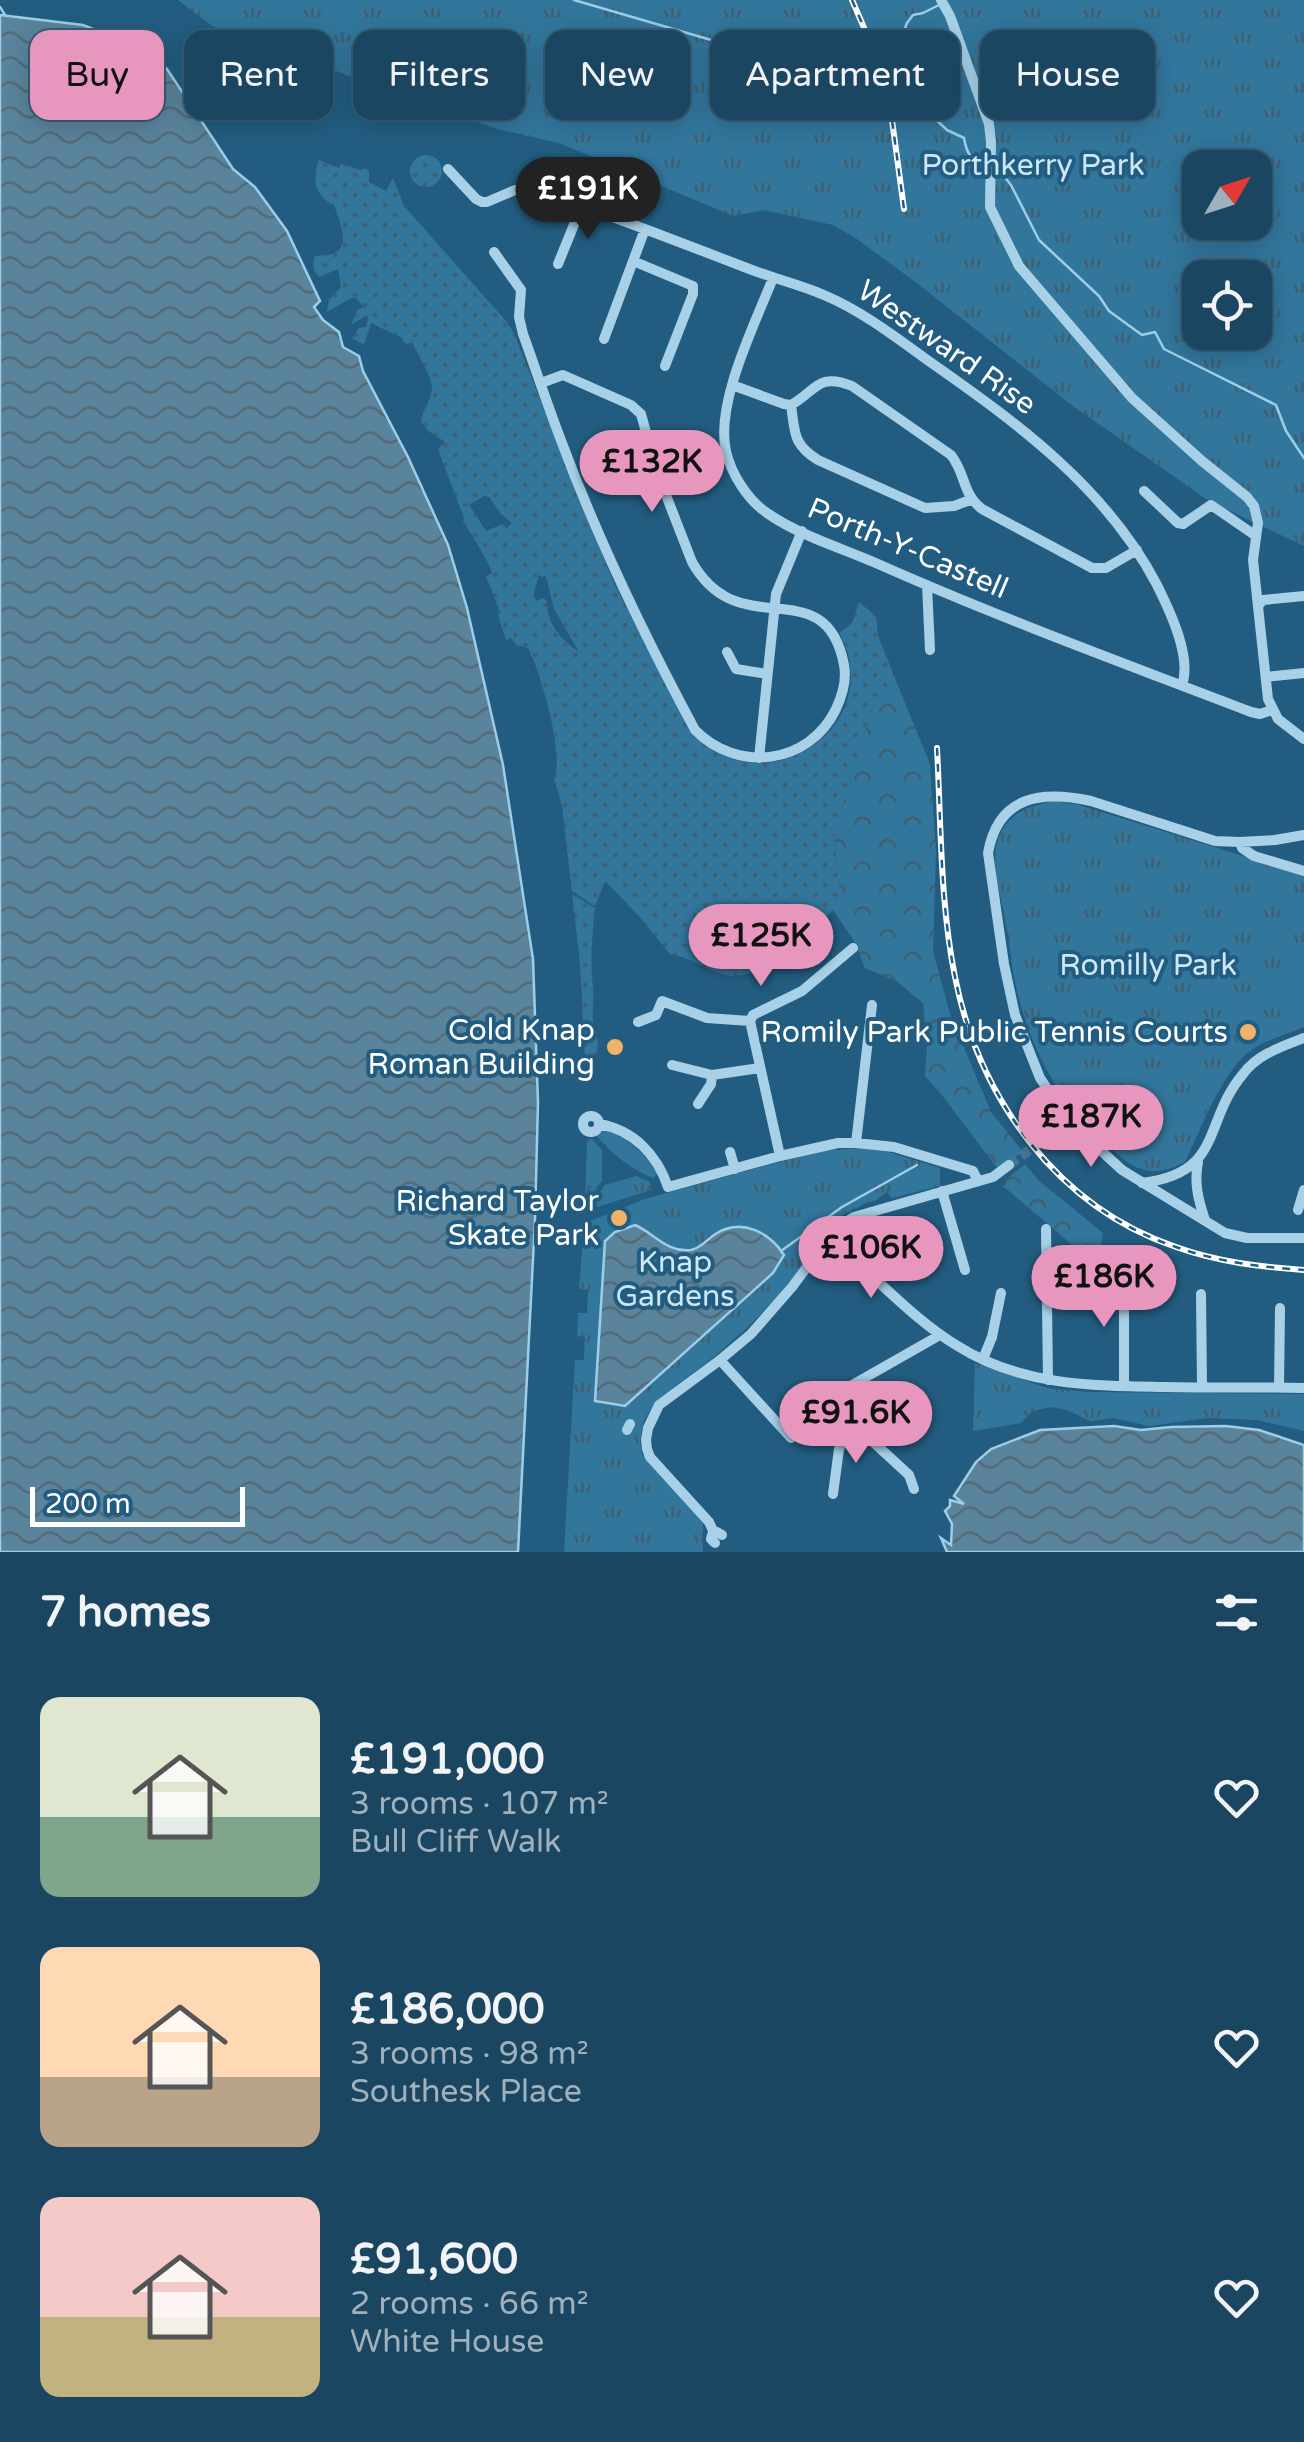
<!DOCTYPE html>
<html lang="en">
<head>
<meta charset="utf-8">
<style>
  body { margin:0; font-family:"Varela Round",sans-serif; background:#27506a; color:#f1f3f6; height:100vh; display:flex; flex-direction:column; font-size:38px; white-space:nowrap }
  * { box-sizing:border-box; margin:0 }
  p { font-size:32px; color:#9fb1bd }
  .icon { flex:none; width:55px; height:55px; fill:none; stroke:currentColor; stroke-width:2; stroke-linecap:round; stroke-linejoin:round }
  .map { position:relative; height:1552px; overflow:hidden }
  .panel { display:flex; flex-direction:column; background:#1a4661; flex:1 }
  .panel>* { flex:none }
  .top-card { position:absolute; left:30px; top:30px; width:1245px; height:90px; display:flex; gap:20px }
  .needle { width:65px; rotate:51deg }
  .fabs { position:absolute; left:1182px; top:150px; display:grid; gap:20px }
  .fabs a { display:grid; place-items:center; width:90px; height:90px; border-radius:20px; background:#1a4661; box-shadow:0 5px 25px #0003,0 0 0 2px #385e76; font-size:50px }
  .scale { position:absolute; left:30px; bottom:25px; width:215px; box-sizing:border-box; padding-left:10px; border:5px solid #fff; border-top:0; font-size:28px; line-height:35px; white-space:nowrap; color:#fff; -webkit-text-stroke:8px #225d81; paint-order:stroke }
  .price { position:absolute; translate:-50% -85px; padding:0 22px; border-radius:35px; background:#e797bd; color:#111; font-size:32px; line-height:65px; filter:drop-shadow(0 2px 5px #0008) }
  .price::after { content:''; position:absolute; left:50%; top:60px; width:30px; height:22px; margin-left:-15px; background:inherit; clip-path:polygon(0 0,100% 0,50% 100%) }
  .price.current { background:#222; color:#fff }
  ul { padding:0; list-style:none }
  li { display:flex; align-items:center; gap:30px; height:250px; padding:0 40px }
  li span { display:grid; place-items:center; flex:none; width:280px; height:200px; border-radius:20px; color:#555 }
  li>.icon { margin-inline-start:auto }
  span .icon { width:120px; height:120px; fill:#fffc; stroke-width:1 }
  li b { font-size:42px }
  h2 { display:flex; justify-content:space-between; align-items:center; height:120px; padding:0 40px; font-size:42px }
  .chip { padding:0 35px; border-radius:20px; background:#1a4661; box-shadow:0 5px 25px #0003,0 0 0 2px #385e76; font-size:35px; line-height:90px }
  .chip.current { background:#e797bd; color:#111 }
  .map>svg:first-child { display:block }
  .grass { fill:url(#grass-dots); fill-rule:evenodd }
  .forest { fill:url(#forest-crowns) }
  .park { fill:url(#park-tufts); fill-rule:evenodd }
  .garden { fill:#32769c }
  .water { fill:url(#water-waves); stroke:#9ccee8; stroke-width:2.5 }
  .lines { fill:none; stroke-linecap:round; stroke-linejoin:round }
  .stream { stroke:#9ccee8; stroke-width:2.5 }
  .minor-tunnel { stroke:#437594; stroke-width:10; stroke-dasharray:10 5; stroke-linecap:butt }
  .minor { stroke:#a8d1e7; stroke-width:10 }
  .rail-casing { stroke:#fff; stroke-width:6 }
  .rail { stroke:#225d81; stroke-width:2.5; stroke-dasharray:8; stroke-linecap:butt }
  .poi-dot { fill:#f3b26a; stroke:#225d81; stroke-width:4 }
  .labels { text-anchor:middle; stroke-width:8; stroke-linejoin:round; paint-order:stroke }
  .park-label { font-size:30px; fill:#cce7f6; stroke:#225d81 }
  .street-label { font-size:30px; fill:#fff; stroke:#225d81 }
  .poi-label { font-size:30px; fill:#fff; stroke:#225d81; text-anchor:end }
</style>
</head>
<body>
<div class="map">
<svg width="1304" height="1552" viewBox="0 0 1304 1552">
  <defs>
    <pattern id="grass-dots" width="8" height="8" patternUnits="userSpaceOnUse" patternTransform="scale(2.5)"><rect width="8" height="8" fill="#32769c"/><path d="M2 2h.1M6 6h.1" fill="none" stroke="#405f70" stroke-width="1.8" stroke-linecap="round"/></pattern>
    <pattern id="forest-crowns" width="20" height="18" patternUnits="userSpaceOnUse" patternTransform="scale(2.5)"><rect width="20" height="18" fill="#32769c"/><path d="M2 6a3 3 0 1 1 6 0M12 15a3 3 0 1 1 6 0" fill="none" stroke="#405f70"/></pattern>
    <pattern id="park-tufts" width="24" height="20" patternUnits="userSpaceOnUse" patternTransform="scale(2.5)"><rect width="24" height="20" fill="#32769c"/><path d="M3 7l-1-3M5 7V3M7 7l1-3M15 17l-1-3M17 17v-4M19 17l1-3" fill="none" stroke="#405f70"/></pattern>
    <pattern id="water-waves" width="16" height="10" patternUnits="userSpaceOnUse" patternTransform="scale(2.5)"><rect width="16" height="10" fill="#5a849c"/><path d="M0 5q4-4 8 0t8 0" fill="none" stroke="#546b78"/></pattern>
  </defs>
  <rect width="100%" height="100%" fill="#225d81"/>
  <path class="grass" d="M410 171a16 16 0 1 1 32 0a16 16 0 1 1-32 0Z
    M319 160 338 168 342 164 360 170 366 168 369 172V182L386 191 393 178 404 206 506 321 514 333 573 484 614 583 690 732C765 811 890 725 839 633L852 623 859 602 876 616 878 636 894 676 872 710 834 834 839 888 833 910 794 947 751 973 733 976 718 973 682 957 670 954 639 916 606 882 603 886 595 906 572 891 562 806 554 778C565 755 540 670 528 648L517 645 511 638 506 640 498 615 500 612 486 576 492 573C487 558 472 536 463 521L464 518 438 449 445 442 427 430 421 422C422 410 431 401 432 389 433 378 417 353 412 342L405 345 402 338 371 323 364 345 352 338 359 328 365 327 368 319 367 315 351 325 357 310 364 307 356 298H351L327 312 329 300 341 287 338 269 319 277C313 271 312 264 315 256 321 255 327 256 332 254 353 248 338 218 334 205 315 197 311 178 319 160ZM484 496 489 497 501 514 512 523 507 528 503 524 486 531 469 505ZM539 575 542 577 546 576 554 609 579 652C560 639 547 624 547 601L543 598 536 601 534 592Z
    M572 894 595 908C592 935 590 961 593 988 594 998 592 1009 593 1020 594 1029 600 1042 597 1051 595 1059 592 1058 585 1059L580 963Z"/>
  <path class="forest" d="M894 676 930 764 936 853 933 951 950 1014 991 1112 1023 1152 997 1168 941 1094 925 1076 927 1046 923 1003 896 981 865 968 854 941 833 910 839 888 834 834 872 710Z
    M1025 1164 1038 1180 1103 1233 1099 1257 1071 1244 1003 1186 1006 1183 1004 1181Z"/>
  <path class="park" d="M178 0H1304V546L1209 501 1073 406 918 284 857 239 833 225 764 210 733 216 559 143 501 130 408 99 290 53 212 26ZM1200 168H1255V222H1200ZM1200 278H1255V332H1200Z
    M1053 801 1079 805 1304 875V1027C1288 1034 1268 1039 1253 1049 1223 1068 1201 1129 1185 1162 1148 1181 1132 1168 1105 1143 1056 1097 1032 1052 1016 987 1011 965 1010 941 1005 919 1001 894 989 861 999 837 1010 811 1029 807 1053 801Z
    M605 1130C629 1139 644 1152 657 1174L653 1178C632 1170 611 1153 597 1136Z
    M587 1139H592L602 1150V1181L585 1203Z
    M859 1148 888 1152 940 1168V1186L892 1198 887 1192 875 1201 868 1202 839 1217 780 1294 749 1326 715 1356 657 1400 644 1420 640 1442 642 1454 703 1523V1552H564L575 1360H584L585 1337 577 1336 578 1313H587L588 1290 579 1289 584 1226 588 1222 645 1199 743 1172 821 1151Z
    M636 1176 650 1182 651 1190 594 1208 589 1207 605 1185Z
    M975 1363 1047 1388 1088 1392 1304 1394V1431L1257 1420 1208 1418 1149 1426 1113 1418 1090 1421 1067 1410 1051 1407 1033 1411 1021 1423 973 1431Z"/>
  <path class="garden" d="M1304 978V1022L1291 1027 1276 988Z
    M645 1199 650 1213 594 1236 588 1222Z"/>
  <path class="water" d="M0 15 83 25 124 41 167 69 233 169 255 187 287 231 320 301 314 307 323 320 339 332 343 347 359 356 363 371 408 457 448 545 467 608 503 765 533 959 538 1102 535 1220 518 1552H0Z
    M635 1225C654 1233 667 1253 691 1250 702 1248 708 1238 717 1233 743 1218 770 1233 784 1255L773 1273 625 1406 595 1401 605 1241 615 1232Z
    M1114 1426 1141 1430 1171 1427 1226 1426 1259 1430 1304 1445V1552H947L941 1538 951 1545 952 1524 945 1511 950 1506V1500L964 1504 954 1496 976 1462 991 1449 1040 1430Z"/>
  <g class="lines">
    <path class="stream" d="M574 0 773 58H808L839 52 856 58
      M0 7 5 15
      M900 41 907 50 929 113 947 130 964 138C966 152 973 164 987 169
      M896 43 900 41 907 23 913 15 923 13 939 5
      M994 172 1003 175 1011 185 1039 240 1099 296 1109 311 1142 335 1155 332 1164 349 1276 405 1286 431 1304 458
      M781 1251 842 1207 917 1165"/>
    <path class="minor-tunnel" d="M1009 1165 1039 1143"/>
    <path class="minor" d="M941 0 950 16 989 124 991 142 990 207 1019 266 1132 398 1202 461 1247 497 1254 506 1258 523 1253 560 1268 699 1278 719 1304 739
      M448 169 476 199 482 202H487L515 190H540C611 216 682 243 752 270 776 279 801 285 824 295 864 312 898 339 933 364 1020 425 1107 489 1157 585 1170 611 1192 657 1182 685
      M494 252 521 290 519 317 523 334C536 370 548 407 562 443 599 542 645 637 695 730 737 773 809 765 836 709 842 696 847 680 844 665 830 591 776 619 730 599 713 591 701 578 692 562L657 472 641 414 631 405 563 375 541 383
      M633 261 693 286V294L665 366
      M558 264 582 205
      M773 278C755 324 715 403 726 451 731 474 748 500 767 513 800 536 842 548 878 564 1000 618 1126 664 1251 712L1260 714 1272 710
      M604 339 645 229
      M732 385 784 404 791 405C816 391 818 372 852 386L951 455C966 474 962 494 982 509L1092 568H1106L1137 550
      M791 405C795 431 792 444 818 460L925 508 954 506 970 500
      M658 474 726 454
      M1144 491 1178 523 1183 524 1211 505 1256 536
      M927 585 930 650
      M1259 605 1263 600 1304 596
      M727 652 736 669 767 674
      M1266 677 1304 673
      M759 758 776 594 802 531
      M1304 835 1275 840 1240 842 1215 841 1091 801C1041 790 998 796 988 853L1004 964 1015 1015 1040 1078 1069 1121 1122 1170 1225 1233 1247 1238H1304
      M1240 842 1242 848 1254 856 1304 871
      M750 1021 780 1156
      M638 1022 656 1015 662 1001 707 1018 750 1021 753 1015 802 991 853 948
      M672 1065 712 1075 760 1068
      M698 1104 711 1084 712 1075
      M583 1124a8 8 0 1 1 16 0a8 8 0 1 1-16 0Z
      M599 1124C634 1130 657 1155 668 1187L780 1156 838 1143H856L894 1147 973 1171 978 1181
      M856 1143 872 1005
      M1039 1143 1069 1121
      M730 1152 735 1169
      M1198 1162C1194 1183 1198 1199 1205 1220
      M1142 1183C1224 1173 1202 1123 1243 1074 1258 1054 1281 1047 1304 1038
      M942 1191 965 1270
      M1298 1210 1304 1190
      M1046 1229 1048 1380
      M839 1241 842 1248 850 1256C884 1286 917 1321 956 1345 1020 1386 1093 1386 1165 1387 1211 1388 1258 1387 1304 1388
      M839 1241 844 1223 854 1217 993 1177 1009 1165
      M1201 1294 1202 1387
      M983 1359 992 1337 1001 1293
      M720 1360 791 1438 817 1405 940 1335
      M1124 1386V1274
      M1279 1387 1280 1308
      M836 1394 858 1428 909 1475 914 1489
      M627 1430 630 1424
      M833 1494 839 1449 842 1443 858 1428
      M714 1533 709 1522 650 1457 647 1449 646 1440 648 1428 659 1405 720 1360 751 1334 792 1287 819 1251 839 1241
      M715 1543 711 1539 712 1535 717 1532 722 1535"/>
    <g class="rail-casing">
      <path id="rail" d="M852 0 878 60 889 98 904 209
        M937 748C941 823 940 903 955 977 979 1098 1057 1207 1176 1247 1218 1262 1261 1267 1304 1270"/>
    </g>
    <use href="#rail" class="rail"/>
  </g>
  <g class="poi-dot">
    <circle cx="1248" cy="1032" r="10"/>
    <circle cx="615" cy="1047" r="10"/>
    <circle cx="619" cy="1218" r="10"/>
  </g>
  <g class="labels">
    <g class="park-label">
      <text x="1033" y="175">Porthkerry Park</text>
      <text x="1148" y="975">Romilly Park</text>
      <text x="675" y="1272">Knap<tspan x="675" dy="34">Gardens</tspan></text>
    </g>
    <g class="street-label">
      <text transform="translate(947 347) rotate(35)" y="10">Westward Rise</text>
      <text transform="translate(908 548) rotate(23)" y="10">Porth-Y-Castell</text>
    </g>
    <g class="poi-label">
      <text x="595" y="1040">Cold Knap<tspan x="595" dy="34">Roman Building</tspan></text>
      <text x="1228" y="1042">Romily Park Public Tennis Courts</text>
      <text x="599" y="1211">Richard Taylor<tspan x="599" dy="34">Skate Park</tspan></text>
    </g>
  </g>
</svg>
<div class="fabs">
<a><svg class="needle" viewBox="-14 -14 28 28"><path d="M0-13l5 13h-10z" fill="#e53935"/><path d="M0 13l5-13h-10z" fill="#9fb1bd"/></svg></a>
<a><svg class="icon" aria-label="locate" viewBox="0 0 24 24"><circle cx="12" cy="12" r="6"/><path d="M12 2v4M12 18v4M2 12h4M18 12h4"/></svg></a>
</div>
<div class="scale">200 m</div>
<b class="price current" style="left:588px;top:242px">£191K</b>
<b class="price" style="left:652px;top:515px">£132K</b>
<b class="price" style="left:761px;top:989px">£125K</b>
<b class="price" style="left:1091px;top:1170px">£187K</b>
<b class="price" style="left:871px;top:1301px">£106K</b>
<b class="price" style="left:1104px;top:1330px">£186K</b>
<b class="price" style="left:856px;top:1466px">£91.6K</b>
<div class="top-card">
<a class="chip current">Buy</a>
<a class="chip">Rent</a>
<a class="chip">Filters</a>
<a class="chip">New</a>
<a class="chip">Apartment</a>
<a class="chip">House</a>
</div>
</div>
<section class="panel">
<h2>7 homes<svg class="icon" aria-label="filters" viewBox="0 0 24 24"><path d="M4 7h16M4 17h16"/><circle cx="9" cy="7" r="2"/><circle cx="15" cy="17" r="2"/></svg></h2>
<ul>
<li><span style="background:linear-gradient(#dfe7d0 60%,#7fa58c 0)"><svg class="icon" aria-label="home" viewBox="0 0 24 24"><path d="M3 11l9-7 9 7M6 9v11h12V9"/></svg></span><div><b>£191,000</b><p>3 rooms · 107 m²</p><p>Bull Cliff Walk</p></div><svg class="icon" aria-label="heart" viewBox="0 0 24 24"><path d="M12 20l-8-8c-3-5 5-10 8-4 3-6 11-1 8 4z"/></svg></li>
<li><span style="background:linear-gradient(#ffd9b3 65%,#b9a48a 0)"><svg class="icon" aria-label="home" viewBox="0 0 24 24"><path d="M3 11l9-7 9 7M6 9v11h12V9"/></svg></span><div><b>£186,000</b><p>3 rooms · 98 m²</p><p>Southesk Place</p></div><svg class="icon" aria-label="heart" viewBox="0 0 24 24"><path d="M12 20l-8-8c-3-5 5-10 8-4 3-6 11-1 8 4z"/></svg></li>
<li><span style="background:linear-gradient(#f6c9c9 60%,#c2b280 0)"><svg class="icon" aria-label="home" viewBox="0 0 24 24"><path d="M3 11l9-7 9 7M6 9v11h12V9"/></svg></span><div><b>£91,600</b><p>2 rooms · 66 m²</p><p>White House</p></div><svg class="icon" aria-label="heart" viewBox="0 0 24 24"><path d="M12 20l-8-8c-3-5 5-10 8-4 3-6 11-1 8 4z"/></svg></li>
</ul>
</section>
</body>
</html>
